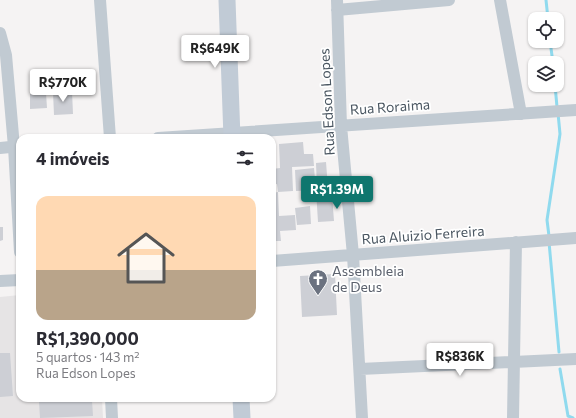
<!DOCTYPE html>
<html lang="pt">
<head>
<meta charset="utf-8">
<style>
  body { margin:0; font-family:Commissioner,sans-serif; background:#f7f7f7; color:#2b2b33; height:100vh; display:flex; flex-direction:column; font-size:15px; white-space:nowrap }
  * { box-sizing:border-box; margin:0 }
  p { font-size:13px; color:#7c7c81 }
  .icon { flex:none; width:22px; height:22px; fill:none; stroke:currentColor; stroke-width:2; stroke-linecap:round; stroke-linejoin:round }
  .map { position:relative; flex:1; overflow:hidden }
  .sheet { position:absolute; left:16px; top:134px; width:260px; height:268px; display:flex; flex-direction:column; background:#fff; border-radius:12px; box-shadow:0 1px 3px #0004 }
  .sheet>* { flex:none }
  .fabs { position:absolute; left:528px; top:12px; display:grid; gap:8px }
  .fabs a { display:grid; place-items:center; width:36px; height:36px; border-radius:8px; background:#fff; box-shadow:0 1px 3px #0004; font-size:20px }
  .price { position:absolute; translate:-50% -34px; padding:0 9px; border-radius:4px; background:#fff; color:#222; font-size:13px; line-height:26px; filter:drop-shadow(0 1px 2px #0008) }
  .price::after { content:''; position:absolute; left:50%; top:24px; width:12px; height:9px; margin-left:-6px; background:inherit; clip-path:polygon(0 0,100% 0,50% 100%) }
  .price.selected { background:#0f766e; color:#fff }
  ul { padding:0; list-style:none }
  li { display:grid; align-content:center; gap:8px; height:212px; padding:0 20px }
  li+li { border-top:1px solid #e1e1e2 }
  li span { display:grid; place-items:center; height:124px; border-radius:12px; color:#555 }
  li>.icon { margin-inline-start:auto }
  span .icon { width:72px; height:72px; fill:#fffc; stroke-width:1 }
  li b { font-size:17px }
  h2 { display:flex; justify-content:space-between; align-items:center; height:48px; padding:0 20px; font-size:17px }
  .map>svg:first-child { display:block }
  .education { fill:#e6e4e5 }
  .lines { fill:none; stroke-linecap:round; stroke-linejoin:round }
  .stream { stroke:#90daee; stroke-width:3 }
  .building { fill:#cdcfd5 }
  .street { stroke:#c1cad2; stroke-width:12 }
  .secondary { stroke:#c1cbd6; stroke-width:17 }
  .labels { text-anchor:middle; stroke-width:3.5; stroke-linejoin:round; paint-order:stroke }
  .street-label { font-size:14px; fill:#4a5661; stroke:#fff }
  .worship-label { font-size:14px; fill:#5b616d; stroke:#fff; text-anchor:start }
</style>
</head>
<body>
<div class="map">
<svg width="576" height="418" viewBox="0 0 576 418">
  <rect width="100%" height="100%" fill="#f5f3f3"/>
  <path class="education" d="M20 295V398H102L103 418H0V297Z"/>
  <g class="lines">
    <path class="stream" d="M546 0 548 19
      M550 41 553 63
      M555 85 557 107
      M549 236 547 220 560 134 558 113
      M549 242 559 352
      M560 369 568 416 573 418"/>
  </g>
  <path class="building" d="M72 91 73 114 54 115 53 92Z
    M46 93 47 108 30 109V94Z
    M303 142 304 154H313L314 166 292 167 293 191 278 192 277 184 272 185V169L280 168 279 144Z
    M326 162 328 188H317L316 163Z
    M314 168 316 190 296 191 295 170Z
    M338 188V195H332L334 221 318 222 316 190Z
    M278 192 279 216 295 215 296 230 280 231 281 241H272V193Z
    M310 206 311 224 297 225 295 208Z
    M0 227H3V240L0 241Z
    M335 274 337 315 302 317 300 276Z
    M0 353H10L13 396 0 397Z
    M92 400 93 416 40 418 39 402Z"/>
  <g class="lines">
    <path class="street" d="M100 0 110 138
      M337 0 341 126 353 255 362 418
      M500 0 521 114
      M337 10 449 0
      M0 33 6 55 14 147 20 252
      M158 138 576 110
      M0 148 20 146
      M272 261 576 238
      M0 281 20 280
      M360 369 576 359
      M111 398 112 418
      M513 418 516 242"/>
    <path class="secondary" d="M227 0 232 138
      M241 398 242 418"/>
  </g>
  <defs>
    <g id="church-pin" transform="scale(1)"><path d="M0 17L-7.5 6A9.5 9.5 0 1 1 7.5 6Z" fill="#6b7280" stroke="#fff"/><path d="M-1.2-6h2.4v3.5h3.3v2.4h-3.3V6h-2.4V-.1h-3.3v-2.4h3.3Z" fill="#fff"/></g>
  </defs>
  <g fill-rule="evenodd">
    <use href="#church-pin" x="318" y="279"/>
  </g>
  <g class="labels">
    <g class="street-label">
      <text transform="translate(327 102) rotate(-93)" y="5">Rua Edson Lopes</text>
      <text transform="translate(390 107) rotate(-4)" y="5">Rua Roraima</text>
      <text transform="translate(423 235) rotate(-4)" y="5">Rua Aluizio Ferreira</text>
    </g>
    <g class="worship-label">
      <text x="332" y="276">Assembleia<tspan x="332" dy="16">de Deus</tspan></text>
    </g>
  </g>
</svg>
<div class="fabs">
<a><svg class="icon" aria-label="locate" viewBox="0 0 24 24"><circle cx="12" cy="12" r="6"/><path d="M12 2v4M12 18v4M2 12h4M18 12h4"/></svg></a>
<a><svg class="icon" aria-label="layers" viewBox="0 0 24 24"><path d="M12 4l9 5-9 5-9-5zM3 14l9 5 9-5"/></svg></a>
</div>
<b class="price" style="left:215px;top:69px">R$649K</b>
<b class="price" style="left:63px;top:103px">R$770K</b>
<b class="price selected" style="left:337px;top:210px">R$1.39M</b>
<b class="price" style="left:460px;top:377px">R$836K</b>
<section class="sheet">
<h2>4 imóveis<svg class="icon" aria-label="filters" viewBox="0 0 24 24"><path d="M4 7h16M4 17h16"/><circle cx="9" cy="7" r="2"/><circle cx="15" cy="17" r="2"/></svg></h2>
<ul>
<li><span style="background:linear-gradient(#ffd9b3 60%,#b9a48a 0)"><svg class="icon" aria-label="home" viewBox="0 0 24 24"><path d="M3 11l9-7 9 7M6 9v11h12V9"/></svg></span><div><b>R$1,390,000</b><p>5 quartos · 143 m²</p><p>Rua Edson Lopes</p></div></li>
</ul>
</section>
</div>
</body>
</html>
